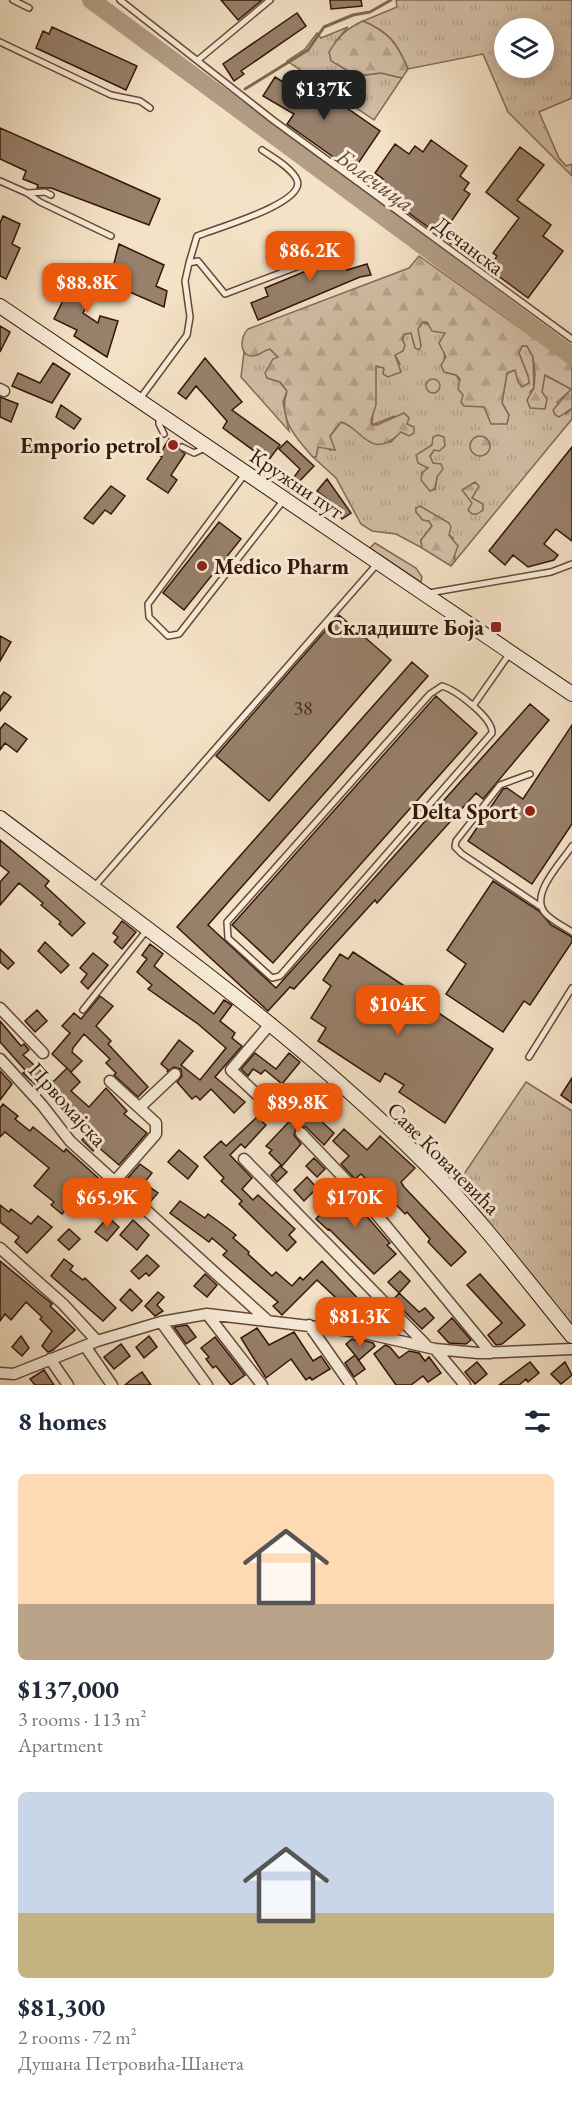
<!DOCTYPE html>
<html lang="en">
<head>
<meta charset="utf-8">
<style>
  body { margin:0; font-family:"EB Garamond",serif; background:#f2f2f3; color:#1f2937; height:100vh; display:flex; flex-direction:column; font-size:22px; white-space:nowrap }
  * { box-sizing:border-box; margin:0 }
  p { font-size:20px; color:#747a83 }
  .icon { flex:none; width:33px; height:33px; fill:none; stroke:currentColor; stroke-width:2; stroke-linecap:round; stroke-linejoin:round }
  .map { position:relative; height:1385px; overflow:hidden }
  .drawer { display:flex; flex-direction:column; background:#fff; flex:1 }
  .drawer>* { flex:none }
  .controls { position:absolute; left:494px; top:18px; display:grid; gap:12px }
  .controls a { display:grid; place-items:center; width:60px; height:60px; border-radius:50%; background:#fff; box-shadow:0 3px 15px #0003; font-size:30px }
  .price { position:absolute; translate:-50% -51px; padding:0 14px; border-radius:12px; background:#ea580c; color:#fff; font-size:20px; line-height:39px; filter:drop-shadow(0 2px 3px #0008) }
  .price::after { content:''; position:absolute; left:50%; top:36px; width:18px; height:14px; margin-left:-9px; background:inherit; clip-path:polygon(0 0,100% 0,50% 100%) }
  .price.on { background:#222; color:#fff }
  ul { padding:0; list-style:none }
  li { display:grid; align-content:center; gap:12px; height:318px; padding:0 18px }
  li span { display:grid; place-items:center; height:186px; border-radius:9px; color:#555 }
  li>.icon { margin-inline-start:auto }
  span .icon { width:108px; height:108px; fill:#fffc; stroke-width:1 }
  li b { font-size:26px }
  h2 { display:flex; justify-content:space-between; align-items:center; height:72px; padding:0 18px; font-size:26px }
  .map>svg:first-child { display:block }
  .grass { fill:url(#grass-tufts); stroke:#846a57; stroke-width:1.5; fill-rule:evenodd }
  .forest { fill:url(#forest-firs); stroke:#846a57; stroke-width:1.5 }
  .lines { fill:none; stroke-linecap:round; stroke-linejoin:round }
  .stream { stroke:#806753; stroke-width:3 }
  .river { stroke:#b39d85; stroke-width:18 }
  .building { fill:#98806b; stroke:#341608; stroke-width:1.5 }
  .lane-casing { stroke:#644938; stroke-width:8 }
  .street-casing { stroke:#644938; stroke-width:13 }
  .secondary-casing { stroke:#341608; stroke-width:16 }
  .lane { stroke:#f8ecda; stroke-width:5 }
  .street { stroke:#f8ecda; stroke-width:10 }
  .secondary { stroke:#f8ecda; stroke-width:14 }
  .poi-dot { fill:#8f2418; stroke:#f8ecda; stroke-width:2 }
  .labels { text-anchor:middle; stroke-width:6; stroke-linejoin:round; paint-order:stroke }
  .number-label { font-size:20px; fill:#4d3021 }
  .street-label { font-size:22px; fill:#341608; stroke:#f8ecda }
  .poi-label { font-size:22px; font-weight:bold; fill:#341608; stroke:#f8ecda; text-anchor:end }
  .water-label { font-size:24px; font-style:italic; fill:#674c3a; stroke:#f8ecda }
</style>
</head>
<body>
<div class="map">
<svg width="572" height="1385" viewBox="0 0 572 1385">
  <defs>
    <pattern id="grass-tufts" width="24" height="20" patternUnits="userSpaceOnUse" patternTransform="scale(1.5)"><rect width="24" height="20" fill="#d3bfa6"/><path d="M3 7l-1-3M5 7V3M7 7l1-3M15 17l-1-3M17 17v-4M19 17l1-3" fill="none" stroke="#b6a38d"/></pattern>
    <pattern id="forest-firs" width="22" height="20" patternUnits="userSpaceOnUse" patternTransform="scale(1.5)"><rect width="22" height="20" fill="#d3bfa6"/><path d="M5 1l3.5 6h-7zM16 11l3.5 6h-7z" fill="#b6a38d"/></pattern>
  </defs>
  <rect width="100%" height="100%" fill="#f4e2c6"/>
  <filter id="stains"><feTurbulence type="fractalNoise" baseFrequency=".00333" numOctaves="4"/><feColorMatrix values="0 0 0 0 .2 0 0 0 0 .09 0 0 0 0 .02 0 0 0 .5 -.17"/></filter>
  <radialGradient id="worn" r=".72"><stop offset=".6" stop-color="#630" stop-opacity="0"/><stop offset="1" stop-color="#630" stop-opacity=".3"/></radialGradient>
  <path class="grass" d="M396 0H572V98L539 112 559 158 566 166 572 164V176L508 112 483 54 408 69C397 43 389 32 363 21L397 7ZM504 28H543V68H504Z
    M348 27 335 42 357 76 381 73 402 78 374 120 287 61 305 49 317 33 321 38Z
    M423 322 445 333 444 372 456 375 475 404 509 415 502 403 507 373 515 370 528 376 519 353 522 346H527L533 357 534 388 530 392H542L544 375 572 389 557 402 566 414 572 408V419L455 561 453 538 416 508V512L423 520 429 521 432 526 421 540 422 548 396 534 372 531 361 524 336 478 313 457H316L318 447 325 446 330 450V436L341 422 391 442 407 424 394 416 372 425 376 366 384 368 400 364 395 355 405 334 411 333 415 347 421 346 417 329ZM432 445 434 450 430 456 437 477 435 489 425 465 426 450Z
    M270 349 278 357 267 378 280 382 287 391 283 402 289 431 241 377 244 352 249 355Z
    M375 543 416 568 422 577 421 582 370 548Z
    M526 1082 572 1111V1328L454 1189Z"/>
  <path class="forest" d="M363 21C389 32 397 43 408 69L402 78 381 73 357 76 331 61 329 52C338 37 347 28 363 21Z
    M419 256 572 365V408L559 417 555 415 553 410 571 389 545 375 542 392 547 399 545 409 530 408 527 400 534 388 535 374 533 357 527 346H522L519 353 528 376 529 383 522 387 518 382 515 370 507 373 502 403 509 415 507 424H491L484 407 464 406 461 402 463 395 458 389 460 379 456 375 444 372 441 365 446 357 439 343 445 333 432 331 427 322H423L418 329 421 346 419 350 415 348 411 333 405 334 402 339 405 345 403 351 395 355 401 372 388 377 383 374 384 368 376 366V405L371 420 372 425H377L404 413 409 418 407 424 414 427V433L409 436 401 432C370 463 362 427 341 422L330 436 335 450 318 447 316 457H313C295 437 278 419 287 391L280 382 267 378 265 373 273 359 278 357 270 349C264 350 262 354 257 355 239 361 239 337 248 329L409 268Z
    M426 386a7 7 0 1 1 14 0a7 7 0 1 1-14 0Z
    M438 435 444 437 445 446 439 451 434 450 430 456 433 463 441 464 443 469 437 477 435 489 430 491 421 480 422 473 428 468 418 463 416 455 432 445 433 437Z
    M470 446a10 10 0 1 1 20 0a10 10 0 1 1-20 0Z
    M475 482 479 486 472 498 483 504V510L477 514H472L468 510 472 503 462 490Z
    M420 506 449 523 451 527 449 535 458 546 454 557 455 561 451 566 422 548 421 540 432 526 429 521 423 520 416 512V508Z"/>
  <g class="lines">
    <path class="stream" d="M245 89 308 50 324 27 353 15 370 12 391 0"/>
    <path class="river" d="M91 0 572 356"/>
  </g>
  <path class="building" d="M221 0H262L238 20Z
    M330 0H361L362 6 331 9Z
    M297 13 306 26 241 71 244 74 234 81 223 64Z
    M52 27 137 66 126 90 36 48 43 31 49 34Z
    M275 77 294 89 302 77 380 131 353 171 287 124 294 114 263 96Z
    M0 128 160 199 149 225 51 188H37L38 185 23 179 26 171 0 159Z
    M431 140 467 166 460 176 469 183 464 190 470 194 446 229 474 250 469 257 376 189 383 179 375 173 395 144 409 154 415 146 423 152Z
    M520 147 544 165 517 200 551 225 543 236 563 251 528 298 489 269 497 256 493 253 519 218 486 192Z
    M3 216 20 224 12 244 20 248 6 279 0 276V223Z
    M350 235 353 243 338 248 347 270 367 264 371 275 360 277 258 320 251 303 268 296 265 288 328 262 323 244Z
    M119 244 164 265 156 286 167 291 164 307 109 283Z
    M89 264 103 271 83 313 98 323 100 316 118 321 107 357 74 336 77 330 54 319 73 280 80 284Z
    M0 326 10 332 0 352Z
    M205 358 242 402 232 410 280 445 268 461 223 428 227 421 196 386 186 399 178 393Z
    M53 363 70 374 52 403 12 386 18 373 40 383Z
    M0 397 18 404 11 422 0 417Z
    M61 405 81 419 74 429 56 417Z
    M169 439 185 454 171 475 177 480 168 493 147 479 162 457 159 455Z
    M287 441 314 466 290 491 286 488 300 469 279 449Z
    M572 447V541L556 529 544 544 558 555 554 560 528 567 513 555 505 565 489 551Z
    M327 479 351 513 342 519 330 501 317 491Z
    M111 486 125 496 111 514 105 510 93 524 84 518Z
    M219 522 241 539 184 610 163 593Z
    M339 615 391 660 269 801 216 756Z
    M0 636 11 642 0 661Z
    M412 662 428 676 208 925 276 988 530 704 549 720 483 799 476 793 377 903 375 900 294 989 290 987 268 1011 177 927Z
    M4 692 11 697 0 711V697Z
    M436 696 477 733 273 963 232 925Z
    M5 723 27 739 17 752 5 743 0 750V729Z
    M572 725V824L532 884 468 841 503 789 507 788 523 799Z
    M0 840 49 881 45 886 85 923 72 936 59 924 61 922 41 905 43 903 19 883 0 905V882L9 872 0 865Z
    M493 881 539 911 551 925 572 937V942L530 1005 524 1001 503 1032 446 994 466 964 447 950Z
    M122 921 136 932 122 949 114 942 118 937 113 933Z
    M45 942 69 965 61 973 38 951Z
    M150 944 163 954 154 966 214 1014 224 1000 232 1005 220 1021 235 1033 232 1038 242 1046 215 1077 245 1102 234 1113 211 1089 200 1100 196 1096 192 1099 177 1082 182 1076 181 1069 174 1067 167 1072 168 1070 161 1064 179 1040 193 1051 181 1065 200 1080 226 1048 198 1024 148 989 152 985 137 972 147 959 142 955Z
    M0 949 14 963 8 969 0 962Z
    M353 952 436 1007 434 1010 493 1049 445 1123 399 1092 404 1085 385 1073 380 1082 318 1041 326 1028 311 1018 331 986 323 980 340 954 348 959Z
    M93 953 108 965 88 989 81 982 87 974 80 968Z
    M100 996 113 1006 96 1026 111 1041 108 1044 148 1087 138 1097 114 1075 116 1073 106 1063 110 1059 84 1034 73 1048 72 1052 82 1061 71 1072 52 1054 70 1033 62 1026 74 1013 81 1019Z
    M37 1010 47 1021 35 1032 25 1021Z
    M0 1021 21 1046 24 1044 29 1050 23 1055 53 1082 67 1068 80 1082 71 1091 89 1107 106 1088 127 1111 124 1114 147 1133 119 1165 97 1146 93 1151 82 1140 92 1129 64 1107 44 1085 40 1089 23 1073 26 1071 0 1042Z
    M255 1053 276 1069 289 1053 300 1062 282 1084 265 1070 261 1074 253 1069 248 1076 241 1069Z
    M0 1071 12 1084 0 1100Z
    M572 1078V1103L561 1095Z
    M276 1089 288 1100 281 1108 270 1096Z
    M3 1104 18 1116 15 1119 30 1131 33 1127 64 1152 66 1149 116 1194 105 1206 82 1185 66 1204 69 1206 62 1214 51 1205 54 1202 34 1186 49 1168 5 1132 0 1137V1108Z
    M315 1105 324 1114 319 1119 334 1133 324 1145 306 1127H296L294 1135 301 1144 282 1166 269 1153 272 1150 266 1146 300 1110 306 1115Z
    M257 1117 266 1125 245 1148 241 1144 230 1155 252 1178 242 1189 253 1200 258 1195 295 1229 289 1235 296 1242 287 1251 239 1204 242 1201 221 1181 224 1178 204 1157 221 1141 226 1146Z
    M344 1129 367 1150 380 1136 415 1168 401 1182 404 1187 466 1252 451 1266 428 1242 430 1239 407 1212 405 1214 377 1185 375 1188 361 1174 355 1179 341 1164 349 1156 333 1141Z
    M179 1150 198 1166 188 1179 168 1162Z
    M314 1158 325 1169 317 1177 306 1166Z
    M140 1164 152 1173 144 1183 158 1193 150 1202 127 1179Z
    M280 1166 287 1172 277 1182 271 1175Z
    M307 1177 317 1188 304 1201 294 1190Z
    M336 1181 390 1243 387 1245 396 1254 374 1274 329 1229 328 1230 316 1219 328 1206 319 1198Z
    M180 1201 205 1218 208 1214 226 1227 236 1235 233 1238 249 1252 248 1254 272 1276 276 1272 292 1286 300 1277 303 1280 322 1261 367 1308 357 1319 344 1306 336 1313 327 1304 335 1297 317 1280 282 1315 273 1306 278 1302 223 1255 227 1251 212 1238 209 1242 170 1213Z
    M0 1205 9 1212 11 1209 31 1224 38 1216 52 1227 27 1253 15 1242 19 1237 0 1222Z
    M108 1217 119 1227 107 1241 95 1232Z
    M133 1220 149 1235 137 1250 120 1235Z
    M69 1229 80 1239 69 1250 58 1240Z
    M147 1255 159 1266 149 1276 146 1273 139 1279 131 1271Z
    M64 1259 73 1266 70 1270 83 1280 85 1278 116 1308 103 1321 51 1276Z
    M0 1261 52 1304 50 1306 75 1330 53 1350 48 1352 42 1346 52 1331 40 1319 42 1317 26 1302 11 1320 5 1314 0 1321Z
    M400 1271 410 1281 399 1293 388 1282Z
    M205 1274 217 1285 207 1297 194 1286Z
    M480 1274 525 1325 502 1344 496 1345 488 1335 502 1323 467 1285Z
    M130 1289 142 1301 132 1311 120 1300Z
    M158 1292 164 1297 157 1305 163 1311 155 1316 145 1306Z
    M399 1293 419 1312 425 1308 434 1318 422 1329 393 1300Z
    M452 1318 471 1340 466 1344 449 1343 438 1331Z
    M187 1325 196 1337 186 1344 174 1327Z
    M257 1328 269 1345 294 1332 313 1361 321 1356 330 1369 312 1380 310 1377 306 1380 291 1359 266 1378 241 1338Z
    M21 1336 29 1348 22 1356 12 1347Z
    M149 1336 157 1347 144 1358 136 1347Z
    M215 1337 245 1375 231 1385 216 1366 213 1368 206 1359 209 1357 201 1348Z
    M352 1339 360 1342 362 1340 373 1343 375 1346 359 1360 346 1344Z
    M121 1344 130 1356 114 1369 104 1357Z
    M385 1345 390 1347 399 1358 409 1351 419 1353 425 1361 429 1357 441 1373 428 1382 423 1376 411 1385H396L374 1354Z
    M355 1355 365 1369 354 1377 345 1363Z
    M477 1362 487 1374 475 1384 465 1372Z
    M530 1362 539 1373 528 1382 526 1379 519 1385H499Z
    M565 1362 572 1375 561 1384 551 1374Z
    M44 1370 54 1385H35L30 1379Z
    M142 1372 151 1385H125L132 1379Z"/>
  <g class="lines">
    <g class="lane-casing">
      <path id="lane" d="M13 0 29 8
        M120 0 273 120 572 339
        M0 42 111 95 140 101 150 108
        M198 60 270 0
        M0 181 27 193 45 192 51 195
        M27 193 40 202 111 236
        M189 263 197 236C214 229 307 203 297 180 292 168 272 157 262 150
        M139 400 187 335 190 317 185 281 189 263 198 261 225 294 307 263
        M159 417V424L164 434
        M182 447 194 453 205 448
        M245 474 148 604 149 617 168 636 179 634 283 501
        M429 593 551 572 572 564
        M442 686C456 690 493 718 492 733L280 976 272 978 228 938 227 922 430 694Z
        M473 706 510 653
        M530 774 500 785 456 841 455 847 462 854 541 907
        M572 846C562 862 529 894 545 913 552 921 563 926 572 932
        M94 887 378 563
        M83 1010 147 930
        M529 1057 572 988"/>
    </g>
    <g class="street-casing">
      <path id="street" d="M0 389 4 391
        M0 1008 43 1053
        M0 1059 42 1105 70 1141 267 1320
        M110 1081 156 1123V1134L115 1181
        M140 1107 175 1074
        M270 1107 231 1070 271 1023
        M301 1133 363 1198 491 1353
        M244 1159 426 1345
        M0 1248 63 1304 97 1341
        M207 1314 262 1385
        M161 1322 207 1385
        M309 1325 351 1385
        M85 1346 112 1385
        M435 1349 465 1385
        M50 1359 68 1385
        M0 1373 14 1374 97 1341 161 1322 207 1314 360 1332 435 1349 478 1353 572 1349"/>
    </g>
    <g class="secondary-casing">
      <path id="secondary" d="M0 306 572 694
        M0 818C146 928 296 1034 425 1163 479 1217 524 1277 572 1336"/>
    </g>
    <use href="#lane" class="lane"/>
    <use href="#street" class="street"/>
    <use href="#secondary" class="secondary"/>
  </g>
  <g class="poi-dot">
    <circle cx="173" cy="445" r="6"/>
    <circle cx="202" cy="566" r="6"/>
    <rect x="490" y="621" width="12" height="12" rx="3"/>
    <circle cx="530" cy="811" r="6"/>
  </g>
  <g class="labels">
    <g class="number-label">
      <text x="303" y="715">38</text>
    </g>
    <g class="street-label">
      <text transform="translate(469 245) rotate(37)" y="8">Дечанска</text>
      <text transform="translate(297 483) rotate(34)" y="8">Кружни пут</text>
      <text transform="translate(68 1104) rotate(48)" y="8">Првомајска</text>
      <text transform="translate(444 1158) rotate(45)" y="8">Саве Ковачевића</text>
    </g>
    <g class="poi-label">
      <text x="161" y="453">Emporio petrol</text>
      <text x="214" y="574" text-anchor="start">Medico Pharm</text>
      <text x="484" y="635">Складиште Боја</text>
      <text x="518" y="819">Delta Sport</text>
    </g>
    <g class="water-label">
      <text transform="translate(375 180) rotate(36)" y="8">Болечица</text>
    </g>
  </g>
  <rect width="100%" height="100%" filter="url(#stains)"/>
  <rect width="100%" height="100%" fill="url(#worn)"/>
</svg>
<div class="controls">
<a><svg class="icon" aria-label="layers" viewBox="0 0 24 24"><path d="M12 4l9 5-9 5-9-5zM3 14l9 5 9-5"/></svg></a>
</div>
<b class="price on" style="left:324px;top:121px">$137K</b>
<b class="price" style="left:310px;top:282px">$86.2K</b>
<b class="price" style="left:87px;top:314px">$88.8K</b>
<b class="price" style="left:398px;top:1036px">$104K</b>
<b class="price" style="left:298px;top:1134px">$89.8K</b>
<b class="price" style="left:107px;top:1229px">$65.9K</b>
<b class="price" style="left:355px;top:1229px">$170K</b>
<b class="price" style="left:360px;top:1348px">$81.3K</b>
</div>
<section class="drawer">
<h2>8 homes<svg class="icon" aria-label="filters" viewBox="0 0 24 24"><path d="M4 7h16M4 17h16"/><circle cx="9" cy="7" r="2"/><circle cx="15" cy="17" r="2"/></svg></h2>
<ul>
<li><span style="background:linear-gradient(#ffd9b3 70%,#b9a48a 0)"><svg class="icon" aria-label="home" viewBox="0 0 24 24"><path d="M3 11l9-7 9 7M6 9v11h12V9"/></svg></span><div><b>$137,000</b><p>3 rooms · 113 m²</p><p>Apartment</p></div></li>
<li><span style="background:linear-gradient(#c9d6e8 65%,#c2b280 0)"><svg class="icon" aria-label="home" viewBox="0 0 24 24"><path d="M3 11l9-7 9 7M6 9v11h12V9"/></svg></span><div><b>$81,300</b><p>2 rooms · 72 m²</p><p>Душана Петровића-Шанета</p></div></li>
</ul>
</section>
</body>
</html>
